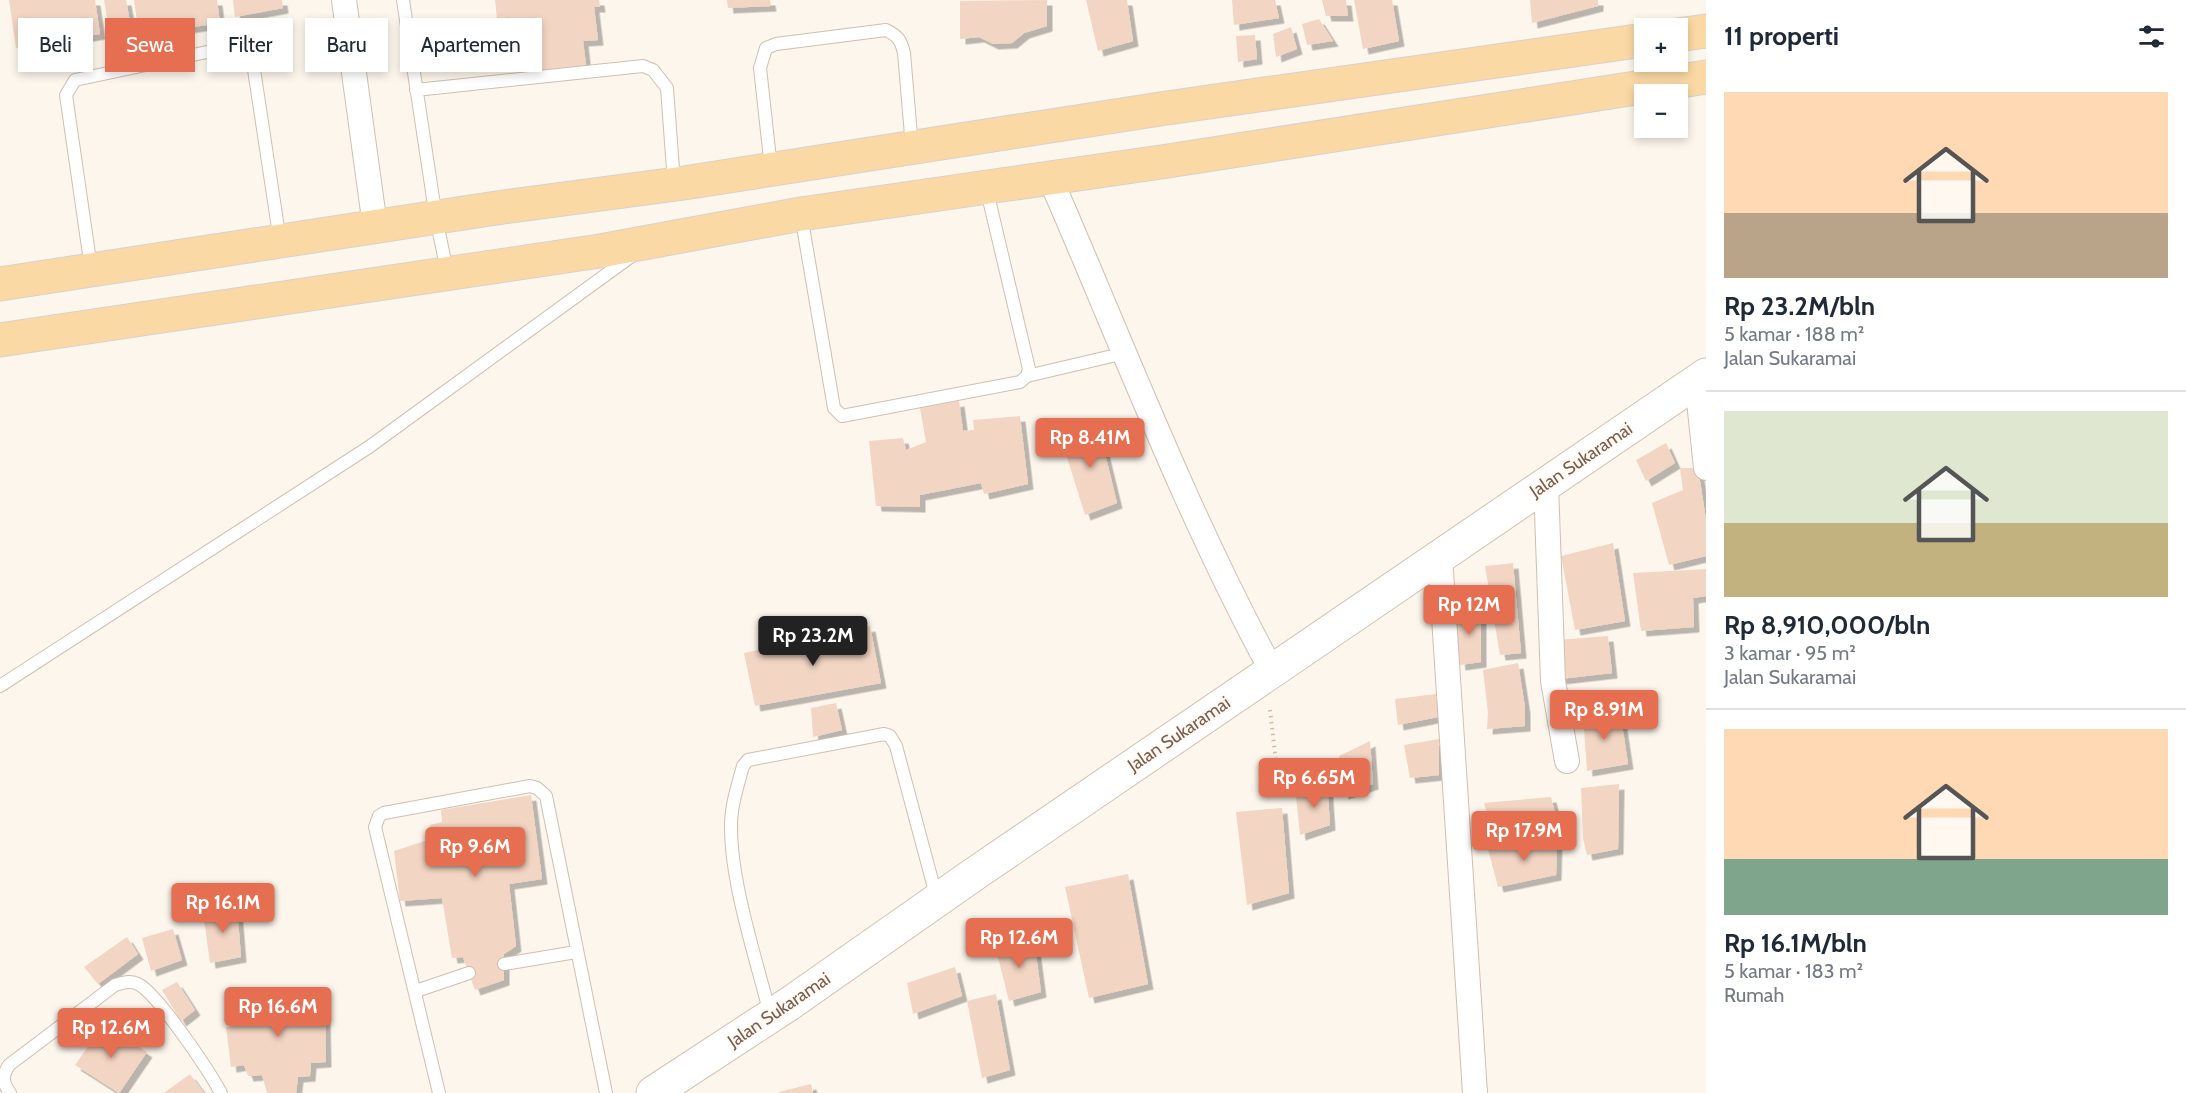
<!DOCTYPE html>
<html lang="id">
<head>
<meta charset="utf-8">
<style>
  body { margin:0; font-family:Cabin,sans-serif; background:#f6f6f7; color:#1f2937; height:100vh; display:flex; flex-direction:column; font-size:22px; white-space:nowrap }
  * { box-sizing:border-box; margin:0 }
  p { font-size:20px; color:#747a83 }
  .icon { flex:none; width:33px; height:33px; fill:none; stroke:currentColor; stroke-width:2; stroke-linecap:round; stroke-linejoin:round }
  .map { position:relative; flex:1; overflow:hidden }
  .sheet { display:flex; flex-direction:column; background:#fff; width:480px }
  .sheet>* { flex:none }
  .guide { position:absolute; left:18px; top:18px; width:570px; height:54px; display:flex; gap:12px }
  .buttons { position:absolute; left:1634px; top:18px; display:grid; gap:12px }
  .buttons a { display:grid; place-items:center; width:54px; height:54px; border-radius:0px; background:#fff; box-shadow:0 3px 9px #0003; font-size:30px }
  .price { position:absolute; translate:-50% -51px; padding:0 14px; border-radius:6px; background:#e76f51; color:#fff; font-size:20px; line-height:39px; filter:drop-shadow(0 2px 3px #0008) }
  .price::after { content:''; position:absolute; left:50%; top:36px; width:18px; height:14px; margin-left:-9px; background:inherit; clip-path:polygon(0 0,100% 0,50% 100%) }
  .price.on { background:#222; color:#fff }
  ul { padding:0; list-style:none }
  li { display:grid; align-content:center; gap:12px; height:318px; padding:0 18px }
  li+li { border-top:2px solid #e0e1e3 }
  li span { display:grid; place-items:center; height:186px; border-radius:0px; color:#555 }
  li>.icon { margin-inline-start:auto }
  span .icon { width:108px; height:108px; fill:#fffc; stroke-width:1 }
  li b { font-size:26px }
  h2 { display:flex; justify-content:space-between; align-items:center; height:72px; padding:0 18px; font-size:26px }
  .tag { padding:0 21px; border-radius:0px; background:#fff; box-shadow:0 3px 9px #0003; font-size:21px; line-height:54px }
  .tag.on { background:#e76f51; color:#fff }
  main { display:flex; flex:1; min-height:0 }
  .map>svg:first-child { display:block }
  .building { fill:#f3d5c3; filter:url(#shadow) }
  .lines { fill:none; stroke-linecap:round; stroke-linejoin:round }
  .lane-casing { stroke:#d1beb0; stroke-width:14 }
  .street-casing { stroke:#d1beb0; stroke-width:26 }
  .secondary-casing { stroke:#d6c0b0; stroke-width:35 }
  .primary-casing { stroke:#dad1cd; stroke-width:35 }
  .path { stroke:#d9b8a5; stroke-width:4; stroke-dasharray:1.5 4.5; stroke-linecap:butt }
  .lane { stroke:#fff; stroke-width:12 }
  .street { stroke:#fff; stroke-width:24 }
  .secondary { stroke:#fff; stroke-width:33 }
  .primary { stroke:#fbd9a5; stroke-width:33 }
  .labels { text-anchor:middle; stroke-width:4.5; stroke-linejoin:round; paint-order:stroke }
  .street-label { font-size:18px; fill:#7a5c4d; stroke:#fffaf3 }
</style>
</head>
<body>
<main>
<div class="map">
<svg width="1706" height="1093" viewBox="0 0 1706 1093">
  <defs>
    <filter id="shadow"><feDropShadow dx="5.5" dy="5.5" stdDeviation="0" flood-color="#0004"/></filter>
  </defs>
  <rect width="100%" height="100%" fill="#fdf6ec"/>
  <path class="building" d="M9 0H95L100 34 16 48Z
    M104 0H126L134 44 112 48Z
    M134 0H217L220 23 139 35Z
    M233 0H282L283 8 235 17Z
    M495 0H599L600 7H594L598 40 583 41 586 65 531 72 529 51 513 53 509 17 497 19Z
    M727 0H770L771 6 728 8Z
    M1047 0V26L1024 33 1012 43 993 44 979 37 960 39V1Z
    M1086 0H1127L1133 41 1098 51Z
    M1232 0H1275L1279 18 1234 25Z
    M1322 0H1346L1348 16H1326Z
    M1354 0H1392L1399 41 1363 49Z
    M1530 0H1598V6L1532 23Z
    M1319 19 1333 41 1307 45 1302 24Z
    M1291 27 1297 49 1276 57 1273 34Z
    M1255 35 1257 59 1238 62 1236 36Z
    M959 401 963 431 974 430 973 420 1020 416 1028 484 984 494 981 483 920 495V507L876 506 869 441 903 438 906 450 926 442 920 408Z
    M1098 425 1117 503 1085 515 1060 435Z
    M1666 443 1675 463 1646 481 1636 460Z
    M1680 468H1698L1706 520V556L1669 565 1652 503 1683 490Z
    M1613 543 1625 621 1575 630 1561 556Z
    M1513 563 1521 653 1500 655 1485 566Z
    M1706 569V596L1693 598 1694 627 1641 631 1633 573Z
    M1481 609V662L1460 665 1454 611Z
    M870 626 881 683 755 706 744 653Z
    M1608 636 1612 673 1560 679 1557 640Z
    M1518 663 1525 708V726L1487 729 1488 713 1483 670Z
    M1436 694 1438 717 1398 725 1395 699Z
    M836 703 842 730 813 737 811 708Z
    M1620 711 1628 764 1587 771 1583 714Z
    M1439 739V775L1410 778 1404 745Z
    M1370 741 1373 784 1343 794 1339 756Z
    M1327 781 1330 825 1300 835 1296 796Z
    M1619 784 1618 849 1587 855 1583 838 1581 788Z
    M531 795 542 879 509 884 516 946 504 954V980L475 990 463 957 452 958 442 898 400 901 394 851 431 839 430 825 442 822 441 810Z
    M1551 797 1558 825 1529 828 1494 837 1484 803Z
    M1282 808 1289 893 1247 905 1236 812Z
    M1548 839H1557L1556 875 1498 887 1488 849Z
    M1128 874 1148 984 1089 998 1065 887Z
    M237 907 241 957 210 963 203 912Z
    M173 929 182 960 151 971 142 938Z
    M127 937 138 954 98 984 84 967Z
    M1034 939 1041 992 1009 1001 995 945Z
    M955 967 962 996 913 1014 907 983Z
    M177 982 195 1010 181 1021 162 990Z
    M296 987 298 995H313V1010H325L326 1062 311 1063 310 1076 298 1077 296 1093H267L262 1075 248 1076 244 1065 231 1067 226 1027 234 1026 237 1006 250 1003 249 992Z
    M996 994 1010 1070 982 1078 967 1001Z
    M104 1024 147 1052 119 1093 75 1065Z
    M190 1074 204 1093H164Z
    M811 1084 813 1093H779V1092Z"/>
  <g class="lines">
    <g class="lane-casing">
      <path id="lane" d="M403 0 436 218 447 271
        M416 90 643 66 653 70 667 88 674 183
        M771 168 760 68 766 48 776 44 886 30C898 36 901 40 904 53L912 147
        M801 215 834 408 842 416 1020 382 1027 376 1029 369 986 187
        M91 268 66 95 75 80 240 45 249 51 253 63 280 241
        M1027 376 1125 353
        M0 686 369 447 633 255
        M504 964 576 952
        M416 991 469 973
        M770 1014C756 958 725 866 732 811 734 796 739 781 743 766L748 760 884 734 890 736 896 746 937 899
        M10 1093C2 1082 2 1076 9 1065L115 985C123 983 130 980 138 984 158 994 209 1071 221 1093
        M439 1093 375 827 379 816 384 813 530 786 537 788 546 796 606 1093"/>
    </g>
    <g class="street-casing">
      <path id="street" d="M344 0 375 226
        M1050 178C1122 343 1186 513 1272 671
        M1697 382 1706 468
        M1546 484 1553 681 1567 761
        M1440 556 1475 1093"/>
    </g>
    <g class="secondary-casing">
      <path id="secondary" d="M653 1093 789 1004 973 875 1706 375"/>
    </g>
    <g class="primary-casing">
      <path id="primary" d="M1677 35 1706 31
        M0 284 503 207 684 183 1160 109 1644 40
        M0 340 600 251 801 214 1168 161 1706 77"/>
    </g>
    <path class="path" d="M1270 710 1280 796"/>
    <use href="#lane" class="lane"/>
    <use href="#street" class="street"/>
    <use href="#secondary" class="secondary"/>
    <use href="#primary" class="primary"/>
  </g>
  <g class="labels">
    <g class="street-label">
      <text transform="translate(1581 460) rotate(-34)" y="6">Jalan Sukaramai</text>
      <text transform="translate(1179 734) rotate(-34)" y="6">Jalan Sukaramai</text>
      <text transform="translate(779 1010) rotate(-34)" y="6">Jalan Sukaramai</text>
    </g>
  </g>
</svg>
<div class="buttons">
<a>+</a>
<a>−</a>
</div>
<b class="price" style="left:1090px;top:469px">Rp 8.41M</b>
<b class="price" style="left:1469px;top:636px">Rp 12M</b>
<b class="price on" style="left:813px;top:667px">Rp 23.2M</b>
<b class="price" style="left:1604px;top:741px">Rp 8.91M</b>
<b class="price" style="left:1314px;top:809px">Rp 6.65M</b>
<b class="price" style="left:1524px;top:862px">Rp 17.9M</b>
<b class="price" style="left:475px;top:878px">Rp 9.6M</b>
<b class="price" style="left:223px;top:934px">Rp 16.1M</b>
<b class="price" style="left:1019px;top:969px">Rp 12.6M</b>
<b class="price" style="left:278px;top:1038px">Rp 16.6M</b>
<b class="price" style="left:111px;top:1059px">Rp 12.6M</b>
<div class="guide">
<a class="tag">Beli</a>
<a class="tag on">Sewa</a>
<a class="tag">Filter</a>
<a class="tag">Baru</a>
<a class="tag">Apartemen</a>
</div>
</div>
<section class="sheet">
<h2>11 properti<svg class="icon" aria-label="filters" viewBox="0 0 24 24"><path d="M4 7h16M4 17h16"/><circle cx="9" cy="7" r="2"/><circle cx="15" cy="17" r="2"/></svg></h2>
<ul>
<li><span style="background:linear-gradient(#ffd9b3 65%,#b9a48a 0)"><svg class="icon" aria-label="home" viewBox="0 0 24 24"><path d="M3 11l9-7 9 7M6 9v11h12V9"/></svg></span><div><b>Rp 23.2M/bln</b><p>5 kamar · 188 m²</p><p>Jalan Sukaramai</p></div></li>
<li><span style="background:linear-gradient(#dfe7d0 60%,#c2b280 0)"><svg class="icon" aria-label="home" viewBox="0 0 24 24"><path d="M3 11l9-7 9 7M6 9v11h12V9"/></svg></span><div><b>Rp 8,910,000/bln</b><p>3 kamar · 95 m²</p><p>Jalan Sukaramai</p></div></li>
<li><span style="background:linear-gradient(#ffd9b3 70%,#7fa58c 0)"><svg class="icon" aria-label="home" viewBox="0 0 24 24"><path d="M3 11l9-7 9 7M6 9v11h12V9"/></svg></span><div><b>Rp 16.1M/bln</b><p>5 kamar · 183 m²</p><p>Rumah</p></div></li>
</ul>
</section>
</main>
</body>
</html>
